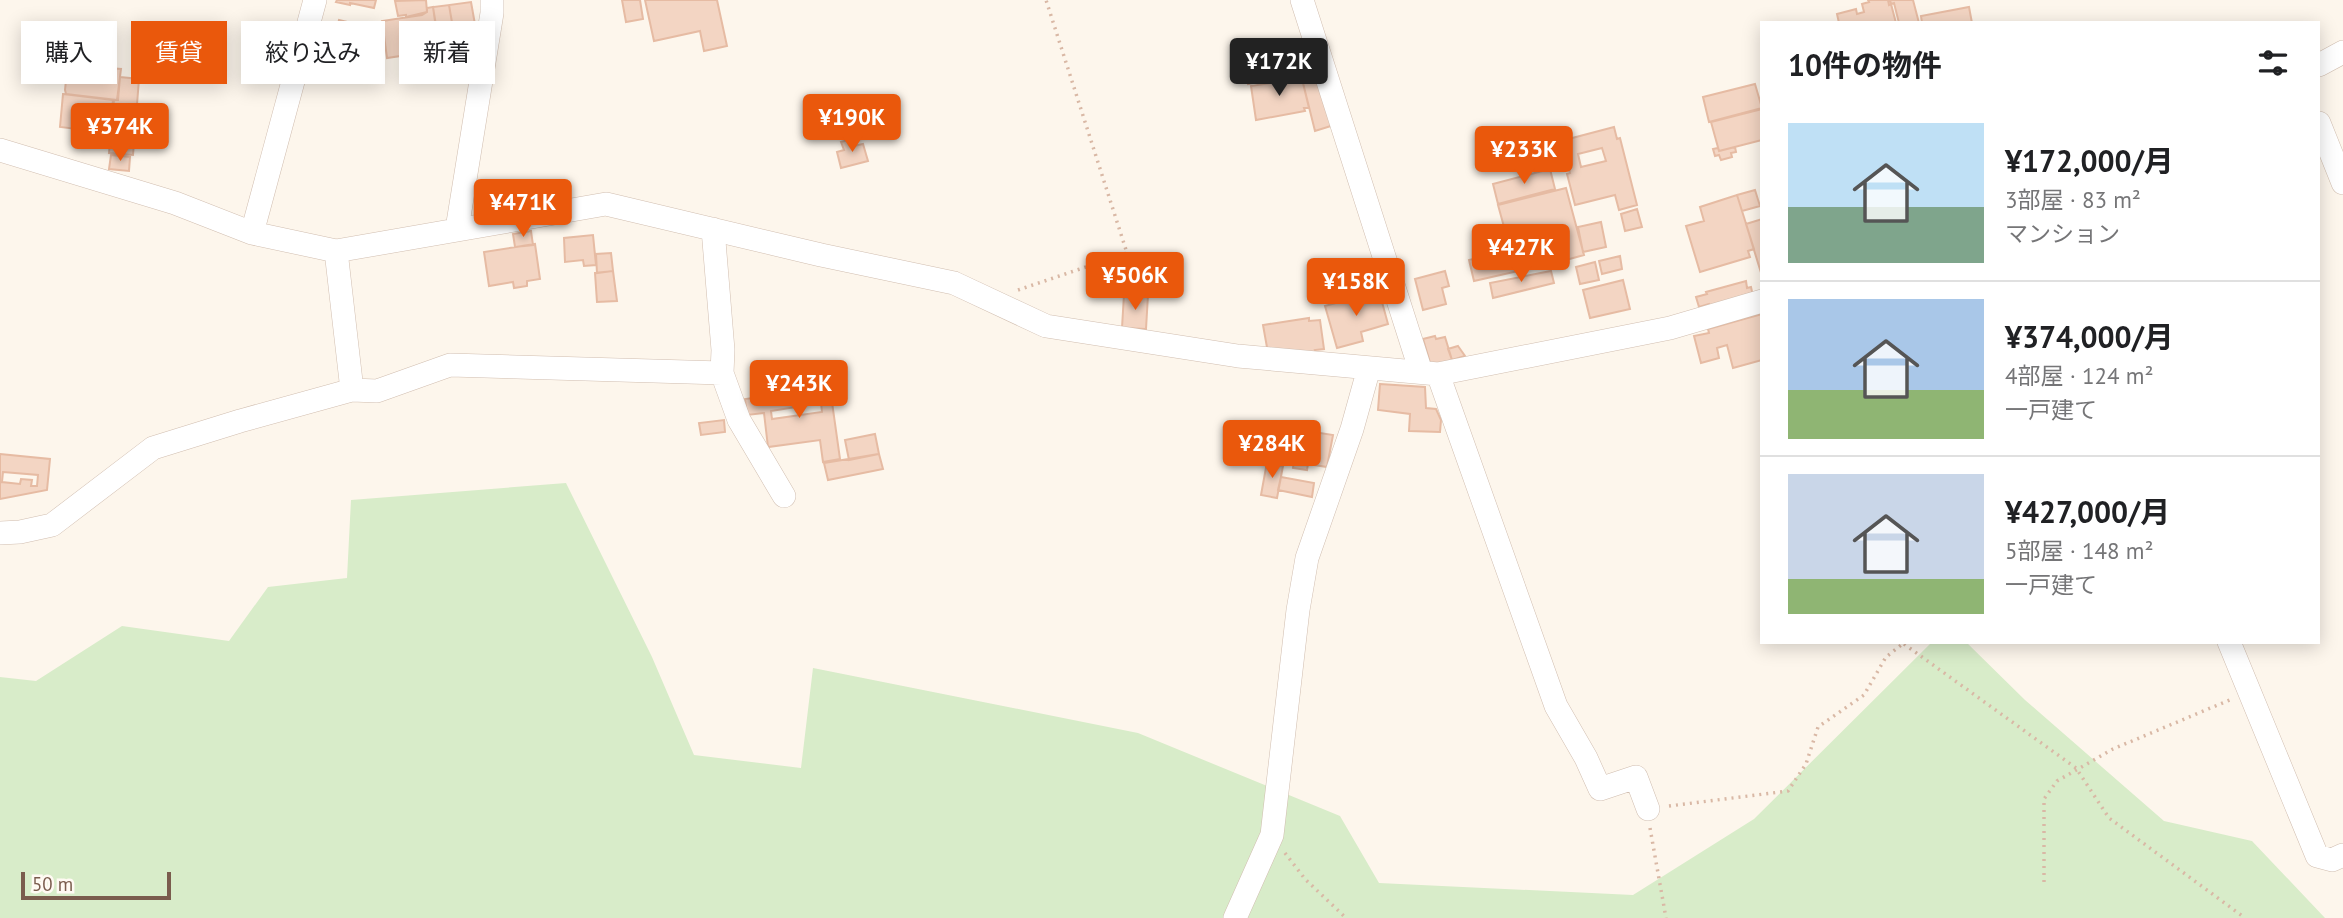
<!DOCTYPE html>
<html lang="ja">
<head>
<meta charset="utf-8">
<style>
  body { margin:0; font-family:"PT Sans","Noto Sans JP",sans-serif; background:#f6f6f6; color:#202124; height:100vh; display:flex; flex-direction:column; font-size:26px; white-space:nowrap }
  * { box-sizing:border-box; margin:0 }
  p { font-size:23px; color:#757577 }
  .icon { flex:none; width:38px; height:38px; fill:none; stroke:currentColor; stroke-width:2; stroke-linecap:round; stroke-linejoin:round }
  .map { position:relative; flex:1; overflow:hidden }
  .panel { position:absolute; left:1760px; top:21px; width:560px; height:623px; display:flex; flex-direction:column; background:#fff; border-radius:0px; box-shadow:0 4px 18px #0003 }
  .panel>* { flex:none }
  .guide { position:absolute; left:21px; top:21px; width:665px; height:63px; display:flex; gap:14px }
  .scale { position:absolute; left:21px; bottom:18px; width:150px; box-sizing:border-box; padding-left:7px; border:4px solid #7a5c4d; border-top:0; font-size:19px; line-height:24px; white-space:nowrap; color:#7a5c4d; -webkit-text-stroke:5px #fffaf3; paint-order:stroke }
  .price { position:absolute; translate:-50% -60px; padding:0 16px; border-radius:7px; background:#ea580c; color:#fff; font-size:23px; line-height:46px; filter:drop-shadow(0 2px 4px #0008) }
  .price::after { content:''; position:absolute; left:50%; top:42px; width:21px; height:16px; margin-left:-10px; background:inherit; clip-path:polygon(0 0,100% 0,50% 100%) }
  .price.active { background:#222; color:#fff }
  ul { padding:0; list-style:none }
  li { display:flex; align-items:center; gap:21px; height:175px; padding:0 28px }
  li+li { border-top:2px solid #e0e0e0 }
  li span { display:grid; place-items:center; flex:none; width:196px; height:140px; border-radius:0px; color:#555 }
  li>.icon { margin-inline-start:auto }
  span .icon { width:84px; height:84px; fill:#fffc; stroke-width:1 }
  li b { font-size:30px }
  h2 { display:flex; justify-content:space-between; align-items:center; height:84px; padding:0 28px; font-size:30px }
  .tag { padding:0 24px; border-radius:0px; background:#fff; box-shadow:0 4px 18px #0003; font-size:24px; line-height:63px }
  .tag.active { background:#ea580c; color:#fff }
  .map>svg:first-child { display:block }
  .green { fill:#d8ecc9 }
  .building { fill:#f3d5c3; stroke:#e6bba3; stroke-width:2; fill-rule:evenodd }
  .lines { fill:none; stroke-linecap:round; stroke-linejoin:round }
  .minor-casing { stroke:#d1beb0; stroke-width:24 }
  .path { stroke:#d9b8a5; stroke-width:3.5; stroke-dasharray:2 5; stroke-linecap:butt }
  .minor { stroke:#fff; stroke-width:23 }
</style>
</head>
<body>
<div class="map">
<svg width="2343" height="918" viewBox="0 0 2343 918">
  <rect width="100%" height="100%" fill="#fdf6ec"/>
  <path class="green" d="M566 483 652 657 694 755 801 768 813 668 1138 733 1340 816 1379 883 1633 895 1754 819 1932 642H1966L2025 700 2164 821 2252 841 2325 918H0V677L36 681 122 626 229 641 268 587 347 578 351 500Z"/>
  <path class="building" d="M337 0H376L374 8 350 3V5L336 2Z
    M426 0 427 12 406 17V15L398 16 395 1Z
    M622 0H640L643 19 626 22Z
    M645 0H717L727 46 704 51 700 31 654 41Z
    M1868 0H1888L1889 5 1891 4 1896 23H1839L1837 14 1856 9 1857 14 1864 12 1862 4 1869 2Z
    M1890 0H1913L1919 23H1899L1894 3 1891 4Z
    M471 2 476 30 454 34 449 5Z
    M449 5 456 46 439 49 433 7Z
    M433 7 440 50 387 58 382 21 422 15 427 12V8Z
    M1969 7 1972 23H1922L1921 16Z
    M339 20 364 26 359 48 334 42Z
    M1289 59 1296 60 1298 71 1291 72 1292 76 1248 84 1245 66Z
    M108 68 121 69 117 100 66 94 65 90 67 71 108 73Z
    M1319 68 1334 125 1315 131 1302 79 1297 80 1295 74Z
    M1289 76 1290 78 1296 77 1297 80 1302 79 1309 108H1304L1305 111 1256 120 1251 86 1276 82 1275 78Z
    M120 77 139 79 133 155 109 153 114 100H118Z
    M1755 84 1762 108 1709 122 1703 97Z
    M63 94 113 100 109 133 60 127Z
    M1762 109V140L1719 151 1711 122Z
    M1614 127 1617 139 1620 138 1637 205 1619 210 1615 195 1575 205 1567 174 1570 173 1566 156 1561 158 1557 142ZM1602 148 1606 161 1581 167 1578 154Z
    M852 139 854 146 863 144 868 161 841 168 837 152 844 150 841 142Z
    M1735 147 1736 152 1731 153 1732 157 1721 160 1719 155 1715 156 1713 149 1718 148 1719 151Z
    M111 155 130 157 129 171 109 169Z
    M1550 169 1555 189 1498 204 1493 184Z
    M1566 188 1584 255 1566 260 1562 244 1558 245 1554 233 1509 245 1498 205Z
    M1755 190 1760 206 1742 211 1737 195Z
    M1737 195 1754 249 1748 251 1750 257 1700 272 1686 226 1704 221 1700 207Z
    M1637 209 1642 227 1625 231 1621 214Z
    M1762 219V276L1746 224Z
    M1601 222 1606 247 1583 252 1578 227Z
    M531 231 533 245 515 247 513 234Z
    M593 235 596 265 584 266 583 260 565 262 564 238Z
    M535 244 540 279 527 281V286L514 288 513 282 489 286 484 252Z
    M1504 252 1505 259 1524 255 1527 269 1474 281 1469 260Z
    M611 253 613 271 597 273 596 254Z
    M1620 256 1622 269 1602 274 1599 261Z
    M1595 262 1599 280 1580 284 1576 267Z
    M613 271 617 301 597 302 595 273Z
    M1445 271 1449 286 1442 288 1446 304 1423 310 1415 279Z
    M1551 271 1554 283 1493 298 1490 283Z
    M1623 280 1630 309 1590 318 1583 290Z
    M1746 281 1747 288 1751 287 1753 296 1710 307 1709 304 1699 307 1696 297 1707 294 1706 292Z
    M1379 291 1388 324 1361 332 1363 341 1337 348 1325 306Z
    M1124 294 1148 295 1146 329 1122 328Z
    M1762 314V360L1733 368 1727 345 1717 348 1719 358 1701 363 1694 336 1709 333 1708 329Z
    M1309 318V321L1320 320 1324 349 1315 350 1316 352 1268 353 1263 325Z
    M1435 336 1436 339 1445 337 1452 360 1431 366 1423 339Z
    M1458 346 1465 356 1452 360 1448 349Z
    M1380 384 1425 387 1426 408 1436 409 1441 420 1440 432 1409 431 1410 414 1378 410Z
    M830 388 840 459 823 462 820 440 768 447 764 413 747 415 745 399ZM821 403 822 412 772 419 771 411Z
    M724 420 725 432 701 435 699 423Z
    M1276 426 1333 435 1327 467 1308 464 1307 470 1293 468 1294 461 1271 458Z
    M875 434 879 454 849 460 845 440Z
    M0 454 50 459 47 490 0 499ZM3 472 38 475 37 486H31L32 480 21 479 20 484 2 482Z
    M879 454 883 469 828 480 824 463Z
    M1267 462 1283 466 1277 498 1261 495Z
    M1281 477 1314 483 1312 497 1278 490Z"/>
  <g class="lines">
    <g class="minor-casing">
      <path id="minor" d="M1302 0 1421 372
        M2319 65 2343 52
        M2319 123 2343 183
        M0 150 175 203 252 233 336 251 606 204 821 255 954 283 1046 326 1238 356 1438 374 1670 328 1762 301
        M457 229 492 13V0
        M713 229 723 350 722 373 739 420 784 496
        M252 233 315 0
        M1438 374 1556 706 1586 758 1600 789 1636 777 1648 809
        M352 390 377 391 450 365 722 373
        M0 533 20 532 52 525 153 448 240 421 352 390 336 251
        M2229 642 2317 856 2332 860 2343 855
        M1235 918 1272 835 1298 610 1307 558 1352 429 1369 368"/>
    </g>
    <path class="path" d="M1018 290 1127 253 1046 0
      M1904 644 2076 768 2109 818 2245 918
      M1669 806 1788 791 1806 764 1818 727 1864 695 1886 657 1905 642
      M1650 828 1666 918
      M1285 853 1305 879 1346 918
      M2044 882V799L2057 781 2113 749 2232 699"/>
    <use href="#minor" class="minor"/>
  </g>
</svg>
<div class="scale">50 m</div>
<b class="price active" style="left:1279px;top:98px">¥172K</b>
<b class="price" style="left:852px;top:154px">¥190K</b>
<b class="price" style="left:120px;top:163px">¥374K</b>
<b class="price" style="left:1524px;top:186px">¥233K</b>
<b class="price" style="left:523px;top:239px">¥471K</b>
<b class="price" style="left:1521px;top:284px">¥427K</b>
<b class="price" style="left:1135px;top:312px">¥506K</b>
<b class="price" style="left:1356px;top:318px">¥158K</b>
<b class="price" style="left:799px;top:420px">¥243K</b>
<b class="price" style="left:1272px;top:480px">¥284K</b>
<div class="guide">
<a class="tag">購入</a>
<a class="tag active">賃貸</a>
<a class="tag">絞り込み</a>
<a class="tag">新着</a>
</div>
<section class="panel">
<h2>10件の物件<svg class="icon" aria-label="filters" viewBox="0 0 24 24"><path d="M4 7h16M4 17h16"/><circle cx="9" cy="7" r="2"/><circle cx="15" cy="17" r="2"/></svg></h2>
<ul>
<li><span style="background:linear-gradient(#bfe0f5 60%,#7fa58c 0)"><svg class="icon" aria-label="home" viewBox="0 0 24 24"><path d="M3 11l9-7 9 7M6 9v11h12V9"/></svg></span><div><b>¥172,000/月</b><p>3部屋 · 83 m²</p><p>マンション</p></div></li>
<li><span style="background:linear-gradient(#a9c7e8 65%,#8fb573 0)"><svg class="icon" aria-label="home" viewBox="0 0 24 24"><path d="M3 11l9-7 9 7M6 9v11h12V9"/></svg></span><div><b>¥374,000/月</b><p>4部屋 · 124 m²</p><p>一戸建て</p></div></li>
<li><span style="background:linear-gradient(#c9d6e8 75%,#8fb573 0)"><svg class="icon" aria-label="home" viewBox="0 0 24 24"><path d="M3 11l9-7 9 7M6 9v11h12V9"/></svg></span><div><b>¥427,000/月</b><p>5部屋 · 148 m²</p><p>一戸建て</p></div></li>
</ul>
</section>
</div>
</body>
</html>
